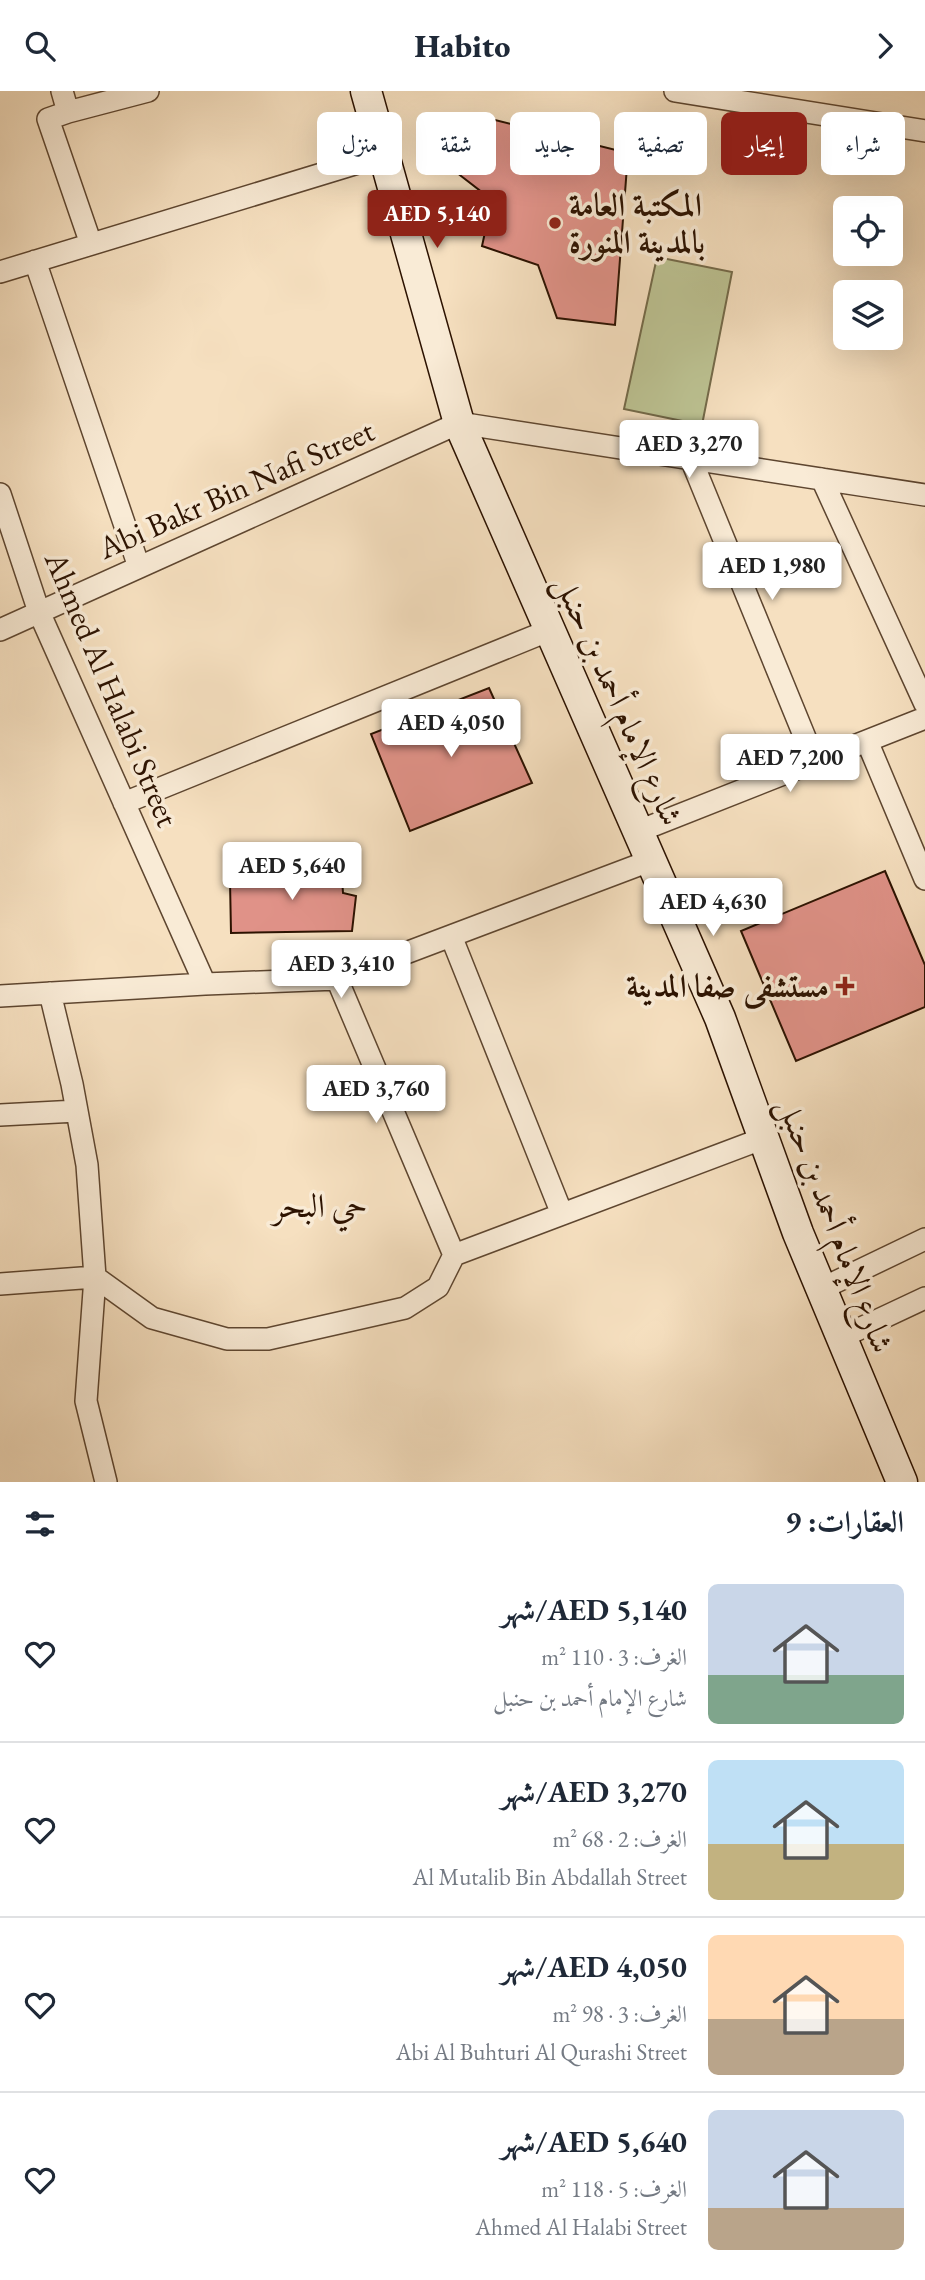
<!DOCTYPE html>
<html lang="ar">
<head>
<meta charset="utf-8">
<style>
  body { margin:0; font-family:"EB Garamond",Amiri,serif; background:#f2f2f3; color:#1f2937; direction:rtl; height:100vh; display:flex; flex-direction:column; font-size:26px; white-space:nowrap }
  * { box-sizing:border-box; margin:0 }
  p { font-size:23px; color:#747a83 }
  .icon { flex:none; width:38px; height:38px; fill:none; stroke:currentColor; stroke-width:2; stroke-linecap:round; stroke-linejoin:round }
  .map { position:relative; height:1391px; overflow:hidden; direction:ltr }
  .drawer { display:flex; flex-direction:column; background:#fff; flex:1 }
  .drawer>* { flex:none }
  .hud { position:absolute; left:21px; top:21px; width:884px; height:63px; direction:rtl; display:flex; gap:14px }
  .controls { position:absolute; left:833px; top:105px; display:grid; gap:14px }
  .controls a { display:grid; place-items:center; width:70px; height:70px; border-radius:10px; background:#fff; box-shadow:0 7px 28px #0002; font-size:35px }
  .price { position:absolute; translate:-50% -60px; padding:0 16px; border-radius:7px; background:#fff; color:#222; font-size:23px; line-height:46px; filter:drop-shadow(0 2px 4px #0008) }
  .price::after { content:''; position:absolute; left:50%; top:42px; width:21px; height:16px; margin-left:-10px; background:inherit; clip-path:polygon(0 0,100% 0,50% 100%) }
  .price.current { background:#8f2418; color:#fff }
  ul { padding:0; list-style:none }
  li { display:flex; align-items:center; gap:21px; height:175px; padding:0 21px }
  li+li { border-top:2px solid #e0e1e3 }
  li span { display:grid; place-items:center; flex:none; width:196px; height:140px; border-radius:10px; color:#555 }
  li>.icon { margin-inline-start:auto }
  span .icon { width:84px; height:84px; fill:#fffc; stroke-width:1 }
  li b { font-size:30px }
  h2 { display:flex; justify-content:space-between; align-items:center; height:84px; padding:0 21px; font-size:30px }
  .tag { padding:0 24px; border-radius:10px; background:#fff; box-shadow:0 7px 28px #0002; font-size:24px; line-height:63px }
  .tag.current { background:#8f2418; color:#fff }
  header { display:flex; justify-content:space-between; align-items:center; height:91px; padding:0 21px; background:#fff; font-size:32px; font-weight:800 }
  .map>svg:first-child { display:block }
  .green { fill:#bcc292; stroke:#746a49; stroke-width:2 }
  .building { fill:#e09288; stroke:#2c1200; stroke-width:2 }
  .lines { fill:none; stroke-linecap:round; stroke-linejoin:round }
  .street-casing { stroke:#5e4630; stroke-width:24 }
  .secondary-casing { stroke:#2c1200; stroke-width:33 }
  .street { stroke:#f9ebd6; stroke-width:21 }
  .secondary { stroke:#f9ebd6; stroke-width:30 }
  .poi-dot { fill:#8f2418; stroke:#f9ebd6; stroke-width:2.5 }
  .labels { text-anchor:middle; stroke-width:7; stroke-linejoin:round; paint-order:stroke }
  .poi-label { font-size:32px; font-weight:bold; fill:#2c1200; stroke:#f9ebd6; text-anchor:start }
  .street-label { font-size:32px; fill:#2c1200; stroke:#f9ebd6 }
  .neighbourhood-label { font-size:33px; fill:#2c1200; stroke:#f9ebd6 }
</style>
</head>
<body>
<header><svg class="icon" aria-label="forward" viewBox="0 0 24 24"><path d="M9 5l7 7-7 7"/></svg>Habito<svg class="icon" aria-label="search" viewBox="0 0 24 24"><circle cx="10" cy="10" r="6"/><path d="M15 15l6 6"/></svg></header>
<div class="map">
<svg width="925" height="1391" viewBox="0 0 925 1391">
  <rect width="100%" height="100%" fill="#f6e0c0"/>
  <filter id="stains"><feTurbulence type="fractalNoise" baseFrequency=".00286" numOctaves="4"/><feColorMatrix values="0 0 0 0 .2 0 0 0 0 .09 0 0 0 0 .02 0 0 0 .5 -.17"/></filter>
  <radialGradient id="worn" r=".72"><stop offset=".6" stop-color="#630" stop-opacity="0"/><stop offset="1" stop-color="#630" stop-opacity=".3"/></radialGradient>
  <path class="green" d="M657 166 732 181 702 334 624 318Z"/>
  <path class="building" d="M475 24 628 62 615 234 557 227 538 174 482 155 492 109 452 78Z
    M489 597 532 692 410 740 371 643Z
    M325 770 341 771 343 802 356 805 352 840 231 842 230 790H246V777L323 781Z
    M885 780 925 874V916L796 970 741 840Z"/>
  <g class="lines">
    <g class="street-casing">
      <path id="street" d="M62 0 68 21 48 28 91 153
        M675 0 925 40
        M68 21 148 0
        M35 170 139 476
        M0 181 384 64
        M691 368 815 671
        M822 388 925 613
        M0 403 39 521 205 893
        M0 539 459 332 925 404
        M867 650 925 788
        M124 712 550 539
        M639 740 925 627
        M451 845 562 1123
        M337 888 454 1164
        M50 902 72 993 87 1074 95 1186 86 1310 106 1391
        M0 905 205 893 337 888 652 769
        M0 1024 77 1020
        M0 1193 95 1186 152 1227 227 1248H268L405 1217 438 1196 454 1164 764 1047
        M821 1198 925 1148
        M842 1246 925 1207"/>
    </g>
    <g class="secondary-casing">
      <path id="secondary" d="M366 0 459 332 720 927 798 1142 902 1391"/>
    </g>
    <use href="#street" class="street"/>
    <use href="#secondary" class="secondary"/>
  </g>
  <g class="poi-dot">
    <circle cx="555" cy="132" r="7"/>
    <path d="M841.5 884.5h7v7h7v7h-7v7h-7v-7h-7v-7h7z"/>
  </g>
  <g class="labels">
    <g class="poi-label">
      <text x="569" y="125">المكتبة العامة<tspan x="569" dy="37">بالمدينة المنورة</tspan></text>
      <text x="829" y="906" text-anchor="end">مستشفی صفا المدینة</text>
    </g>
    <g class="street-label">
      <text transform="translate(236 398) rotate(-24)" y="11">Abi Bakr Bin Nafi Street</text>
      <text transform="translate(112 598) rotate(67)" y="11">Ahmed Al Halabi Street</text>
      <text transform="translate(619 609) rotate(66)" y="11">شارع الإمام أحمد بن حنبل</text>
      <text transform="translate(836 1134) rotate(69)" y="11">شارع الإمام أحمد بن حنبل</text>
    </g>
    <g class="neighbourhood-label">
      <text x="320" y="1126">حي البحر</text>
    </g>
  </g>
  <rect width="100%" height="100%" filter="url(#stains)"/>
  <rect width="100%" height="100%" fill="url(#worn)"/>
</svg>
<div class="controls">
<a><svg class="icon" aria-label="locate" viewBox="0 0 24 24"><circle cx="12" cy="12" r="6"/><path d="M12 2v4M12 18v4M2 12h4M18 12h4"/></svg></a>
<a><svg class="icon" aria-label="layers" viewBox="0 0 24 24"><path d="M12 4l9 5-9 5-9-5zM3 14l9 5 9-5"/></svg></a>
</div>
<b class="price current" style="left:437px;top:159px">AED 5,140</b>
<b class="price" style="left:689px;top:389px">AED 3,270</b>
<b class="price" style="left:772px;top:511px">AED 1,980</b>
<b class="price" style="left:451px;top:668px">AED 4,050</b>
<b class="price" style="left:790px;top:703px">AED 7,200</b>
<b class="price" style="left:292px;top:811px">AED 5,640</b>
<b class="price" style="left:713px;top:847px">AED 4,630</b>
<b class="price" style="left:341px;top:909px">AED 3,410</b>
<b class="price" style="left:376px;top:1034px">AED 3,760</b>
<div class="hud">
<a class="tag">شراء</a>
<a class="tag current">إيجار</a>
<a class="tag">تصفية</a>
<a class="tag">جديد</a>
<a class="tag">شقة</a>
<a class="tag">منزل</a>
</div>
</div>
<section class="drawer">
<h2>العقارات: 9<svg class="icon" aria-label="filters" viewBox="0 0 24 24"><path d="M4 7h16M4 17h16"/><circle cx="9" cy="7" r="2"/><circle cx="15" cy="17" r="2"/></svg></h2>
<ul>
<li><span style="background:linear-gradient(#c9d6e8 65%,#7fa58c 0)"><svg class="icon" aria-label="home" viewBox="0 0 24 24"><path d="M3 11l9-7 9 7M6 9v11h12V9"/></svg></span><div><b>AED 5,140/شهر</b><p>الغرف: 3 · 110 m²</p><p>شارع الإمام أحمد بن حنبل</p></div><svg class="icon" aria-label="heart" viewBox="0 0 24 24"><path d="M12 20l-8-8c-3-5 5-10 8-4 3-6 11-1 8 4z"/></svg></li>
<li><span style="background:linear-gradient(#bfe0f5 60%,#c2b280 0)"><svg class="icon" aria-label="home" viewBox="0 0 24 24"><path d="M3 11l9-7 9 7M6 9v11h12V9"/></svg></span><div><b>AED 3,270/شهر</b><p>الغرف: 2 · 68 m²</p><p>Al Mutalib Bin Abdallah Street</p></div><svg class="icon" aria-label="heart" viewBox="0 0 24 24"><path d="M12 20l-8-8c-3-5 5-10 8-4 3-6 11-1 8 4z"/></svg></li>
<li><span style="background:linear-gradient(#ffd9b3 60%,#b9a48a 0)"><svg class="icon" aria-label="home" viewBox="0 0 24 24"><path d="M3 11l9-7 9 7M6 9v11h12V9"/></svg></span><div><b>AED 4,050/شهر</b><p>الغرف: 3 · 98 m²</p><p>Abi Al Buhturi Al Qurashi Street</p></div><svg class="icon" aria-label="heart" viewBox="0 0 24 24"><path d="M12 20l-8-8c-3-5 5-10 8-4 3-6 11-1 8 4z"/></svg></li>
<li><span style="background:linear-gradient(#c9d6e8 70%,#b9a48a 0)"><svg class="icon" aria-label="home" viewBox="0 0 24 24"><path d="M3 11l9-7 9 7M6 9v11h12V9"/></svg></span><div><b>AED 5,640/شهر</b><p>الغرف: 5 · 118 m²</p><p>Ahmed Al Halabi Street</p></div><svg class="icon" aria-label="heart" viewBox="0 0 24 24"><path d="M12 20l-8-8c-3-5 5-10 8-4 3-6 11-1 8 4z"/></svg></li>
</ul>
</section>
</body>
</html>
